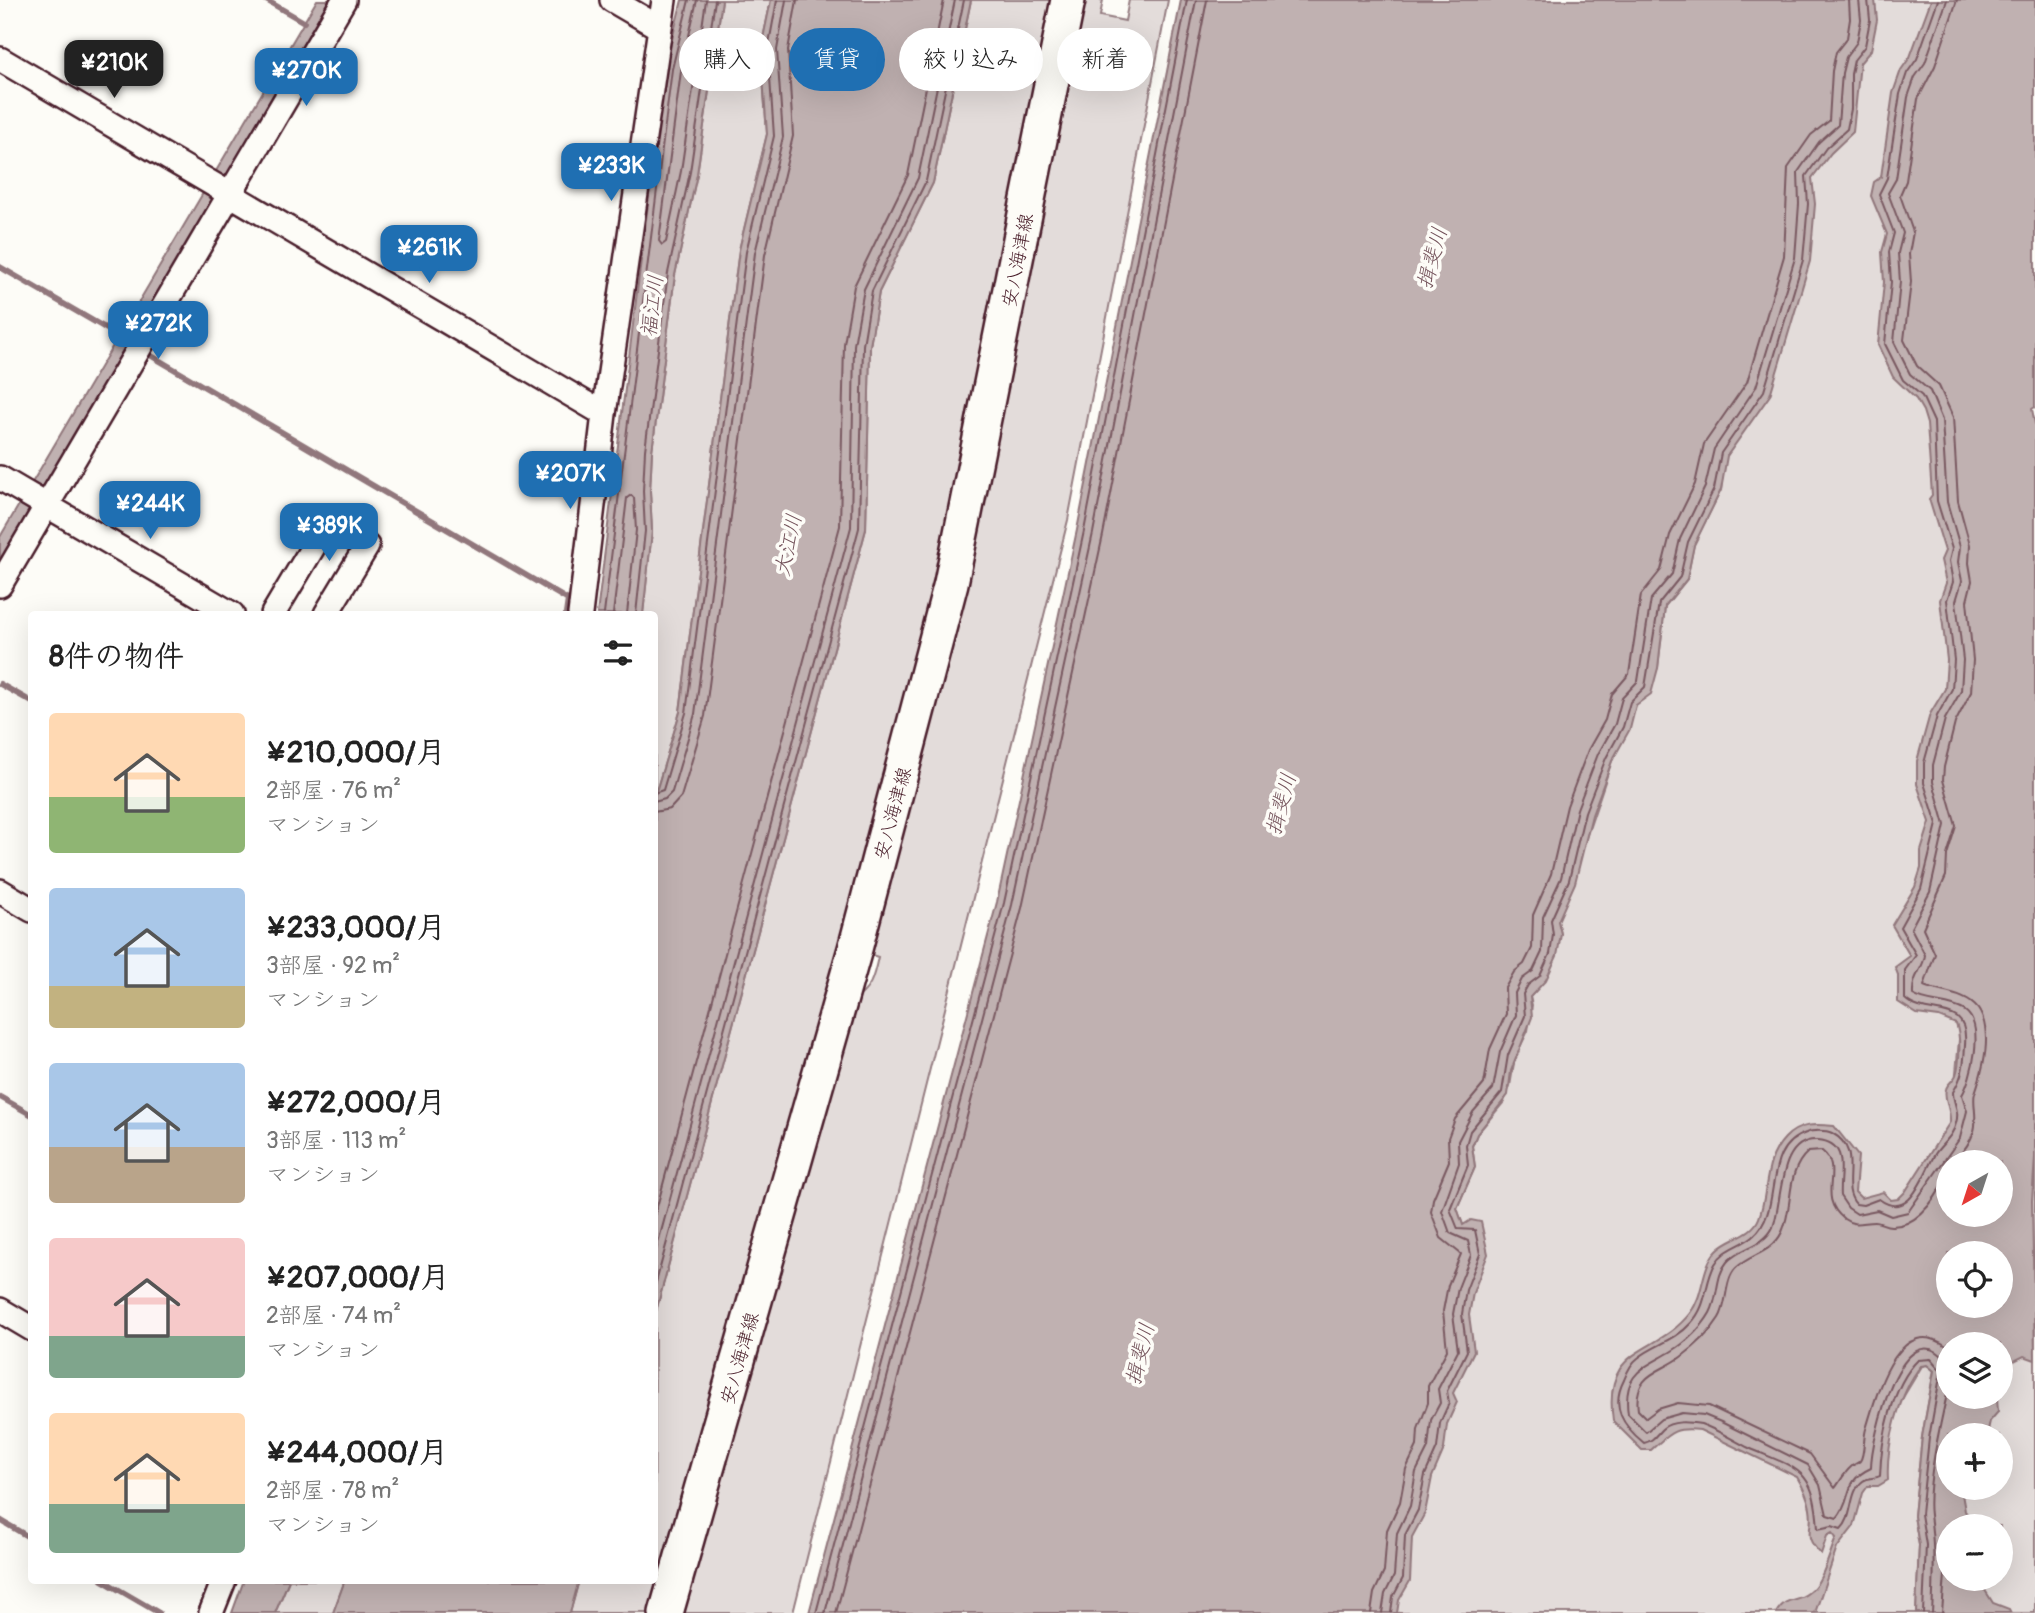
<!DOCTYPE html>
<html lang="ja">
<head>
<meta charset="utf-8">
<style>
  body { margin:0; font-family:Pangolin,"Klee One",sans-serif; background:#f6f6f6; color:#222; height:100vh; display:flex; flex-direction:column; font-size:26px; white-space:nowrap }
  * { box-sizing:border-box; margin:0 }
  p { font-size:23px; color:#767676 }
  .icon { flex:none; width:38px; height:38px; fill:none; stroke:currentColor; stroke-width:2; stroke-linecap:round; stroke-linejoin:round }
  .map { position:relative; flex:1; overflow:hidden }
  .side { position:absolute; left:28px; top:611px; width:630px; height:973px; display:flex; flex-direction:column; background:#fff; border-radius:7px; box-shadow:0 7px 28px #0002 }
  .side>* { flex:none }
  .banner { position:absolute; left:679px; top:28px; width:665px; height:63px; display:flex; gap:14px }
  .needle { width:46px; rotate:219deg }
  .controls { position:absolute; left:1936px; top:1150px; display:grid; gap:14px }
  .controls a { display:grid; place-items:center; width:77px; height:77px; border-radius:50%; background:#fff; box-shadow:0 7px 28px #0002; font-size:35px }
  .price { position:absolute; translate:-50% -60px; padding:0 16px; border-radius:14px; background:#1f6fb2; color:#fff; font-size:23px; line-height:46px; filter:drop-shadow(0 2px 4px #0008) }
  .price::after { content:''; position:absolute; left:50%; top:42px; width:21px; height:16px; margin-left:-10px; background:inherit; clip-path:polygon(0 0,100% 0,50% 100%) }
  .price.current { background:#222; color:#fff }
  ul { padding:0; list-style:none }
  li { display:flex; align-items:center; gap:21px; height:175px; padding:0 21px }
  li span { display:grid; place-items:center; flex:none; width:196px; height:140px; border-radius:7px; color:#555 }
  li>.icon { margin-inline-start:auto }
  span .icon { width:84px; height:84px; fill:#fffc; stroke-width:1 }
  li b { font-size:30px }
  h2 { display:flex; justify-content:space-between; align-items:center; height:84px; padding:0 21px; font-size:30px }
  .chip { padding:0 24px; border-radius:32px; background:#fff; box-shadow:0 7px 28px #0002; font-size:24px; line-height:63px }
  .chip.current { background:#1f6fb2; color:#fff }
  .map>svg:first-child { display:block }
  .green { fill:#e3dcda; stroke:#967e82; stroke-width:2 }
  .water { fill:#c0b1b1; stroke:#91777b; stroke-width:2; fill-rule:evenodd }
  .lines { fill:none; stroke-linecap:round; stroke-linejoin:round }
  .shore { stroke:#795961; stroke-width:2 }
  .stream { stroke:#91777b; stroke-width:6 }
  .minor-casing { stroke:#4a1f2b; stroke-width:28 }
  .secondary-casing { stroke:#4a1f2b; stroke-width:38 }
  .minor { stroke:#fdfcf7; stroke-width:23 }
  .secondary { stroke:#fdfcf7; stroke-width:33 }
  .labels { text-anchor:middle; stroke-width:7; stroke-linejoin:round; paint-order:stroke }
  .street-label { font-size:19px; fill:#4a1f2b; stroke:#fdfcf7 }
  .water-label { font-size:21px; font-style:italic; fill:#73525a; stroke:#fdfcf7 }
</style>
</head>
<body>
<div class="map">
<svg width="2035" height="1613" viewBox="0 0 2035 1613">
  <rect width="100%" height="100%" fill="#fdfcf7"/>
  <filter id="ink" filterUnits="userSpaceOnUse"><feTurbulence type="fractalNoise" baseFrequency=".0143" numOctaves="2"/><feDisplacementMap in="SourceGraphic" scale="14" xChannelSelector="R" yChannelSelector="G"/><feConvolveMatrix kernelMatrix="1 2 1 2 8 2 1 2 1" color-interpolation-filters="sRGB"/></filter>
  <g filter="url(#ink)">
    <path class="green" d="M722 0H771L761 48 767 134 739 250 680 712 655 795 654 614H643L652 531 650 491 652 451 675 275 697 174Z
      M971 0H1058L940 581 655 1613H570L579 1580H654L655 1315 866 529 870 346 879 292 933 183Z
      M1079 0H1103L1100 16 1125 21 1129 0H1168L1068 520 793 1613H678L852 1001C871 991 874 976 878 957L865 953Z
      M1864 0H1961L1936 408 1971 906 1948 1162 1902 1399 1922 1366 1927 1365 1934 1370 1922 1437 1914 1516 1919 1545 1916 1613H1377L1463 1225 1457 1208 1475 1167 1472 1146 1477 1134 1504 1102 1510 1086 1515 1057 1528 1031 1532 1005 1530 997 1540 986 1561 934 1558 921 1612 761 1636 705 1658 668 1665 606 1687 579 1694 544 1721 490 1724 464 1798 193Z
      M2035 1093V1613H1961L1963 1579 2000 1578V1526H1950L1948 1488H2000V1435H1948L1953 1397 2000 1396V1253Z
      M289 1580H345L333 1613H275Z"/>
    <path class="water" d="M317 0H329L0 563V537Z
      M682 0H722L697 174 675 275 652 451 650 491 652 531 643 614H597L665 67Z
      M771 0H971L933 183 879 292 870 346 866 529 655 1315V795L680 712 739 250 767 134 761 48Z
      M1181 0H1875L1877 20 1871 50 1860 63 1853 132 1831 153 1812 178 1815 204 1810 261 1770 395 1727 456 1721 490 1694 545 1687 579 1665 606 1658 668 1651 694 1636 705 1630 729 1612 761 1592 815 1575 883 1558 921 1561 934 1557 956 1546 980 1530 997 1532 1017 1511 1071 1508 1095 1477 1134 1472 1146 1475 1167 1457 1208 1463 1225 1471 1220 1481 1222 1488 1254 1473 1293 1469 1315 1474 1351 1453 1393 1457 1402 1447 1424 1444 1449 1432 1477 1425 1513 1412 1537 1410 1581 1399 1600 1397 1613H809L997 902 1077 530Z
      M1931 0H2035V407L2032 409 2035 424V1157L2032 1201 2035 1360 2024 1356 2000 1368V1344H1948V1396L1997 1397 1998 1412 1990 1421 1987 1435H1948V1488H1961L1965 1511 1977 1526H1948V1578L1978 1579 1993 1603 2009 1609 2011 1613H1916L1919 1545 1914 1516 1922 1437 1934 1371 1927 1365 1921 1366C1899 1393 1886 1445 1888 1480L1878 1486H1868L1863 1493 1854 1526 1837 1548 1815 1613H1776C1787 1595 1795 1603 1808 1593 1823 1583 1829 1554 1836 1538L1832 1533 1827 1536 1821 1554C1801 1534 1814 1532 1810 1508 1808 1497 1803 1487 1797 1477L1700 1430C1673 1427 1670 1433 1651 1450H1642L1613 1421C1602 1343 1656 1357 1690 1313 1705 1294 1700 1268 1717 1250 1729 1237 1752 1236 1759 1218 1769 1191 1763 1161 1785 1138 1799 1123 1815 1124 1834 1126L1858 1156 1855 1192 1861 1198 1883 1192 1891 1200 1898 1199 1905 1192 1950 1122C1951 1109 1943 1098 1946 1089 1947 1084 1954 1080 1956 1075 1960 1063 1961 1036 1956 1024L1939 1017 1917 1014 1898 1002V975L1895 967 1910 956 1892 925 1915 887 1921 868V851L1930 822 1917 784V761L1930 714 1945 689 1947 660 1940 600 1946 583 1941 560 1945 551 1929 499 1932 495 1927 424 1923 411 1916 399 1893 377 1878 345 1884 282 1882 252 1887 234 1871 196 1874 182 1881 177 1893 93 1901 70 1910 57ZM2000 1162V1214H1948V1162ZM2000 1253V1306H1948V1253Z
      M244 1580H289L275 1613H232Z
      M345 1580H579L570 1613H333Z"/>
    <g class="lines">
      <path class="shore" d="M697 0 681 71 659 241 662 245 666 242 681 171 706 0
        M1947 0 1925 63 1915 77 1908 97 1896 179 1888 193 1903 233 1898 253 1900 282 1894 342 1910 374 1930 391 1942 420 1947 502 1960 547 1958 562 1962 581 1956 601 1963 660 1961 691 1945 719 1933 765V782L1945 825 1930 892 1911 928 1925 955C1923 971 1912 974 1913 995 1927 1004 1950 1001 1965 1011 1985 1025 1972 1078 1962 1095L1967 1111 1960 1138 1908 1212 1891 1216 1877 1210 1857 1214 1848 1208 1840 1196C1838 1175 1851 1143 1818 1140 1777 1137 1783 1202 1773 1227 1764 1247 1740 1247 1727 1262 1715 1276 1719 1297 1710 1313 1702 1327 1687 1342 1672 1351 1644 1368 1622 1372 1628 1414L1646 1432 1661 1419 1682 1413 1704 1415 1721 1422 1808 1465 1820 1485 1827 1515 1837 1518C1854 1498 1841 1482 1871 1468 1871 1440 1902 1306 1948 1362
        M604 614 672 69 689 0
        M613 614 627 498 631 495 634 498 636 530 627 614
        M636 614 645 531 643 491 645 450 668 273 690 172 715 0
        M654 793 663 790 686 713 746 252 774 136 768 49 777 0
        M654 802 665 799 672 792 695 714 755 253 783 137 777 50 786 0
        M654 812 670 809 681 797 705 716 765 255 793 136 788 50 797 0
        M1954 1162C1962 1152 1970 1144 1974 1131 1978 1118 1972 1101 1975 1093 1983 1070 1994 1032 1978 1009 1966 993 1941 993 1924 986L1935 954 1923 928 1946 876 1947 855 1956 826 1943 780 1944 767 1955 723 1971 692 1973 660 1967 601 1972 581 1969 563 1970 545 1958 501 1953 417 1939 386 1917 366 1904 340 1911 282 1909 254 1913 232 1900 195 1906 181 1918 99 1935 66 1957 0
        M1948 1174C1937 1197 1919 1227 1891 1226 1885 1226 1880 1222 1875 1222 1863 1222 1855 1227 1844 1219 1815 1196 1845 1170 1822 1151L1808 1152C1785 1172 1794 1206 1782 1232 1772 1253 1751 1254 1736 1268 1724 1280 1728 1304 1719 1318 1709 1334 1696 1346 1681 1357 1660 1373 1633 1373 1638 1410L1646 1418 1658 1409 1678 1403 1709 1406 1810 1454 1835 1488C1840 1482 1844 1473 1851 1467 1853 1464 1857 1464 1860 1461 1865 1454 1863 1438 1866 1429 1876 1397 1897 1310 1948 1347
        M654 1218 840 526 844 344 854 286 908 175 944 0
        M654 1258 851 527 854 345 864 289 918 178 955 0
        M654 1290 859 528 863 345 872 291 926 181 964 0
        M816 1613 1004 903 1084 531 1187 0
        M825 1613 1012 905 1093 533 1196 0
        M836 1613 1022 908 1103 535 1207 0
        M1371 1613 1374 1593 1384 1572 1387 1530 1400 1502 1406 1469 1417 1446 1418 1429 1428 1403V1386L1447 1350 1443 1311 1448 1285 1461 1254 1441 1238 1431 1212 1433 1199 1449 1161 1448 1138 1455 1119 1484 1084 1490 1049 1506 1014 1505 988 1514 972 1524 964 1532 948 1533 915 1551 874 1567 806 1588 750 1605 720 1612 694 1629 674 1641 595 1661 570 1670 535 1695 484 1704 444 1747 382 1784 256 1788 168 1811 135 1829 121 1832 71 1836 52 1847 38 1850 19 1849 0
        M1382 1613 1385 1594 1394 1576 1397 1533 1410 1506 1416 1472 1428 1448 1431 1420 1440 1403 1438 1389 1458 1350 1453 1314 1458 1288 1471 1255 1468 1241 1450 1233 1442 1211 1459 1163 1458 1141 1473 1112 1493 1089 1500 1052 1516 1015 1515 993 1522 979 1533 971 1542 952 1543 917 1561 878 1577 809 1598 754 1615 724 1622 698 1638 681 1651 599 1672 574 1680 539 1705 487 1714 449 1756 387 1795 258 1799 204 1798 172 1819 142 1838 125 1842 73 1846 57 1857 42 1861 20 1859 0
        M1391 1613 1393 1597 1403 1578 1405 1535 1418 1510 1425 1475 1437 1448 1440 1423 1449 1403 1447 1391 1467 1351 1462 1314 1466 1290 1480 1254 1475 1230 1458 1229 1450 1209 1468 1165 1466 1145 1470 1131 1502 1092 1508 1055 1525 1016 1523 994 1528 985 1540 976 1550 954 1553 935 1551 920 1569 880 1585 812 1606 758 1623 727 1630 702 1645 687 1659 603 1680 577 1688 542 1714 489 1721 453 1764 391 1803 260 1808 204 1806 176 1826 148 1847 129 1851 109V74L1854 60 1865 46 1870 20 1868 0
        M1923 1613 1926 1545 1921 1514 1929 1438 1941 1371 1931 1359 1918 1360C1892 1385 1881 1440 1880 1476 1875 1479 1869 1477 1863 1481 1848 1492 1854 1517 1841 1529L1832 1526 1818 1529C1814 1468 1800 1470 1749 1448 1733 1440 1718 1430 1701 1424 1688 1422 1672 1420 1662 1429 1656 1435 1653 1441 1644 1443 1623 1426 1610 1407 1624 1380 1627 1372 1631 1363 1638 1358 1655 1344 1674 1342 1691 1323 1708 1305 1704 1284 1715 1264 1724 1248 1740 1247 1753 1236 1785 1210 1759 1148 1806 1133 1812 1130 1826 1130 1832 1133 1865 1151 1838 1185 1856 1204L1863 1205 1879 1199C1910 1222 1922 1177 1935 1154 1942 1143 1953 1137 1956 1123 1960 1110 1953 1104 1953 1092 1963 1076 1964 1064 1965 1045 1969 998 1927 1020 1905 999V970L1916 955 1900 927 1921 889 1937 824 1924 783V763L1937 716 1952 689 1954 660 1947 600 1953 582 1949 561 1952 549 1937 501 1934 422 1922 396 1903 380 1885 344 1891 282 1889 252 1894 233 1879 194 1887 178 1900 94 1907 73 1917 59 1938 0
        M1932 1613C1934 1579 1935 1548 1930 1515 1926 1485 1941 1421 1948 1390
        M1942 1613 1948 1536"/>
      <path class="stream" d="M266 0 304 22
        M0 267 119 336
        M150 355 568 600 566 614
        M0 684 32 702
        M0 1097 32 1115
        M0 1520 32 1539
        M102 1580 159 1613"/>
      <g class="minor-casing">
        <path id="minor" d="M612 0 660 28
          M0 59 604 414
          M0 478 232 614
          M0 585 344 0
          M273 614 328 522 367 546 326 614
          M580 614 604 414 664 0
          M0 891 32 910
          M0 1310 32 1329
          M211 1613 224 1580"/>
      </g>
      <g class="secondary-casing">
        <path id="secondary" d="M666 1613 855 949 951 583 1068 0"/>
      </g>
      <use href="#minor" class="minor"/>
      <use href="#secondary" class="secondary"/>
    </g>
  </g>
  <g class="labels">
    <g class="street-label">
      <text transform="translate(1017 260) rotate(-79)" y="7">安八海津線</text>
      <text transform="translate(892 813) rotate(-75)" y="7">安八海津線</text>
      <text transform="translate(739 1358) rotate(-74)" y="7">安八海津線</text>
    </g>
    <g class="water-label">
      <text transform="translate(1432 258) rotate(-75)" y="7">揖斐川</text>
      <text transform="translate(652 306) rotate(-83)" y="7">福江川</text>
      <text transform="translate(788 545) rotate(-78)" y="7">大江川</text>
      <text transform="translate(1281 804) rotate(-75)" y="7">揖斐川</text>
      <text transform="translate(1140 1354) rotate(-76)" y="7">揖斐川</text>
    </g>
  </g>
</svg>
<div class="controls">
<a><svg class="needle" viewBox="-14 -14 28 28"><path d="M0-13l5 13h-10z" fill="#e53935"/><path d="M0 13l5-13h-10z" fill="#767676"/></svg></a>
<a><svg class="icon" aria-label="locate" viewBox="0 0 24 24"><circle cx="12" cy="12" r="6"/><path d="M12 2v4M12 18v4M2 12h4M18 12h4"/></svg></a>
<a><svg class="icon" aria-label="layers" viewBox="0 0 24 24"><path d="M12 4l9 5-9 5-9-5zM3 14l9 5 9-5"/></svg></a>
<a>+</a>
<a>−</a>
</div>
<b class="price current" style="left:114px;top:100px">¥210K</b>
<b class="price" style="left:306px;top:108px">¥270K</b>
<b class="price" style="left:611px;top:203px">¥233K</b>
<b class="price" style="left:429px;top:285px">¥261K</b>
<b class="price" style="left:158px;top:361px">¥272K</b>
<b class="price" style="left:570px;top:511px">¥207K</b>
<b class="price" style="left:150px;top:541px">¥244K</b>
<b class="price" style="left:329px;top:563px">¥389K</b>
<div class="banner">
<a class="chip">購入</a>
<a class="chip current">賃貸</a>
<a class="chip">絞り込み</a>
<a class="chip">新着</a>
</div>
<section class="side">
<h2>8件の物件<svg class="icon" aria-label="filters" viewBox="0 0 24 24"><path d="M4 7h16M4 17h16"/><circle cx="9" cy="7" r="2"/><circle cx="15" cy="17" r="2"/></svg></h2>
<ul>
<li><span style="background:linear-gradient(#ffd9b3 60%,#8fb573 0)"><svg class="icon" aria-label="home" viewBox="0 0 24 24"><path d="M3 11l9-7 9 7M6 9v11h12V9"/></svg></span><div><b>¥210,000/月</b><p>2部屋 · 76 m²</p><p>マンション</p></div></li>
<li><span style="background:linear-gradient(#a9c7e8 70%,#c2b280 0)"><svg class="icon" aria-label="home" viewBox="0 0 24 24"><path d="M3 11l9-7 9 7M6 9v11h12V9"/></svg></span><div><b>¥233,000/月</b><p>3部屋 · 92 m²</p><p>マンション</p></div></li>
<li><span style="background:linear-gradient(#a9c7e8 60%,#b9a48a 0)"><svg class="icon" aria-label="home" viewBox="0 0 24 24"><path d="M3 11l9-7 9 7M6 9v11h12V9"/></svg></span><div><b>¥272,000/月</b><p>3部屋 · 113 m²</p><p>マンション</p></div></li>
<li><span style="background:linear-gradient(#f6c9c9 70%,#7fa58c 0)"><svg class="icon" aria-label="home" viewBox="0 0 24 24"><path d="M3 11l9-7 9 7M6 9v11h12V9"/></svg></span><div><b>¥207,000/月</b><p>2部屋 · 74 m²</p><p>マンション</p></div></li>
<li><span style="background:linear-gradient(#ffd9b3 65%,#7fa58c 0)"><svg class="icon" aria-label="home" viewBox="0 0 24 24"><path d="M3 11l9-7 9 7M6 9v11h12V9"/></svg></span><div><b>¥244,000/月</b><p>2部屋 · 78 m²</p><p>マンション</p></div></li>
</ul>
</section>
</div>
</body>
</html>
